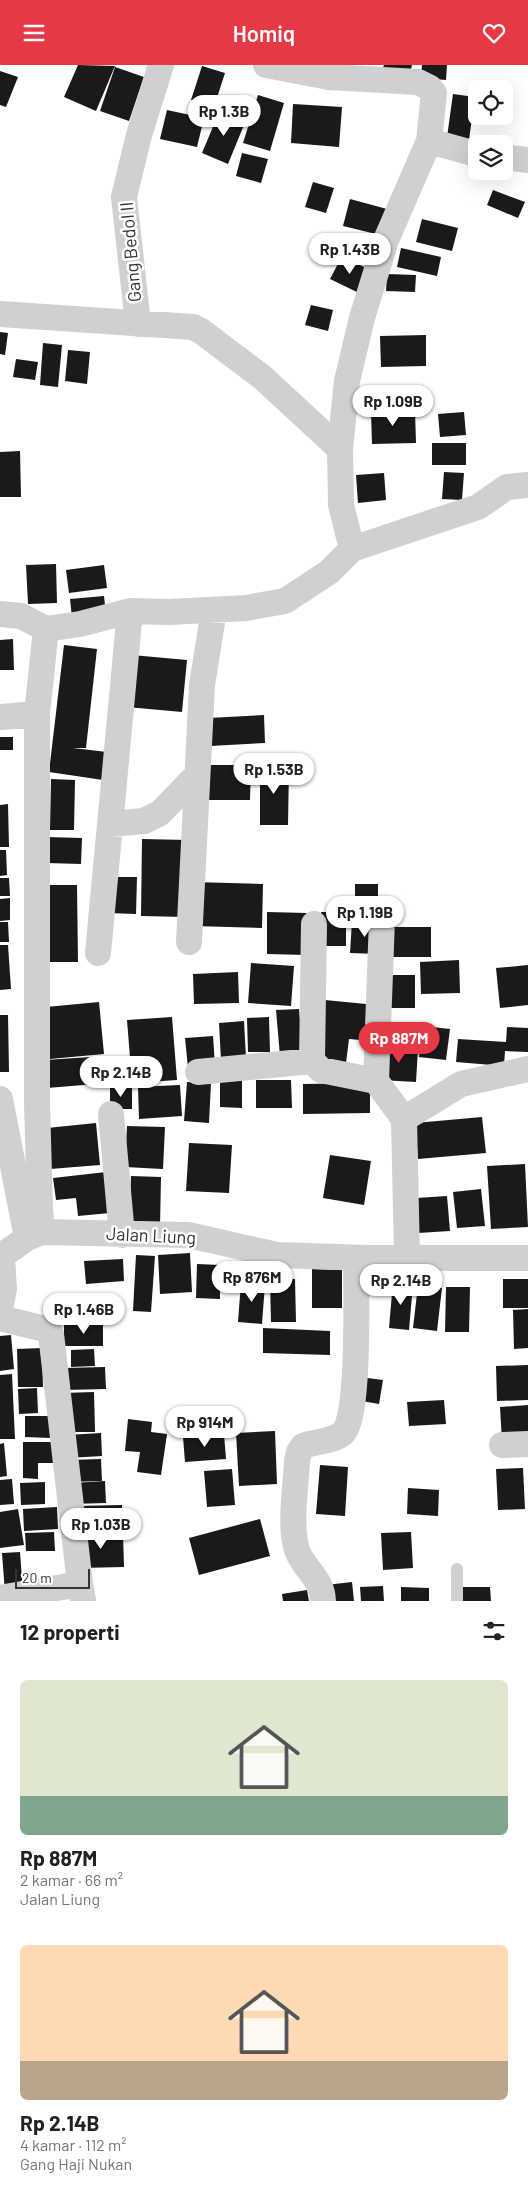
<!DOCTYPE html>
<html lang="id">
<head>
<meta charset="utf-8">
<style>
  body { margin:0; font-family:Barlow,sans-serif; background:#f6f6f6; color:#202124; height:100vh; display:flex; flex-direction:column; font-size:19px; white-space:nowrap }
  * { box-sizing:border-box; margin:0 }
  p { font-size:16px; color:#757577 }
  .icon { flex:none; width:28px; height:28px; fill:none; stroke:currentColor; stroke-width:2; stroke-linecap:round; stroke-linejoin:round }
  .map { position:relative; height:1536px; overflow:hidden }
  .sheet { display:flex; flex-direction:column; background:#fff; flex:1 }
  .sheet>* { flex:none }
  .tools { position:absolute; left:468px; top:15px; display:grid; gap:10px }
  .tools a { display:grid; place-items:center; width:45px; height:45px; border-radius:8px; background:#fff; box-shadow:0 5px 20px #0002; font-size:25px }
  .scale { position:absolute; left:15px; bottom:12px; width:75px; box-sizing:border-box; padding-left:5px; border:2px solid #333; border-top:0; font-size:14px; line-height:18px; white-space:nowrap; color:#333; -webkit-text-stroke:4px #fff; paint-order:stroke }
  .price { position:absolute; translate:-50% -42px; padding:0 11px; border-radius:18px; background:#fff; color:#222; font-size:16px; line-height:32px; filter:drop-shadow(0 1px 2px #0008) }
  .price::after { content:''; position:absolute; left:50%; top:30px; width:15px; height:11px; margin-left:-8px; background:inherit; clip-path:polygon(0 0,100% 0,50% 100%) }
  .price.selected { background:#e63946; color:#fff }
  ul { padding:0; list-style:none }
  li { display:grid; align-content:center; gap:10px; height:265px; padding:0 20px }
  li span { display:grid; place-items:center; height:155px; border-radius:8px; color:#555 }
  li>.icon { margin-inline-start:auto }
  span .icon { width:90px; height:90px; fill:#fffc; stroke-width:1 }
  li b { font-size:21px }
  h2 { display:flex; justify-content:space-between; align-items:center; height:60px; padding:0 20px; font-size:21px }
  header { display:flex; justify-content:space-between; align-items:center; height:65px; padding:0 20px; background:#e63946; color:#fff; font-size:22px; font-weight:600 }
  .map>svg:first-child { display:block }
  .building { fill:#1a1a1a }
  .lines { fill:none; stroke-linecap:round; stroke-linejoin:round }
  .service { stroke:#d0d0d0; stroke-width:12 }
  .minor { stroke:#d0d0d0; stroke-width:26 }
  .labels { text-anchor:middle; stroke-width:5; stroke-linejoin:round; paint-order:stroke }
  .street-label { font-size:18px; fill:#333; stroke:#fff }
</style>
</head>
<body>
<header><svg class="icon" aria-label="menu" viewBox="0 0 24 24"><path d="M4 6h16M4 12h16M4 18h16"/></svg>Homiq<svg class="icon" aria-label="heart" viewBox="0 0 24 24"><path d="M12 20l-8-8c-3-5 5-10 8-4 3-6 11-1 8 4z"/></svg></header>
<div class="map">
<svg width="528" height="1536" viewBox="0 0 528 1536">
  <rect width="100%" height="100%" fill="#fff"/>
  <path class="building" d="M78 0 115 1 96 46 64 32Z
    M384 0H412L409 12 382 5Z
    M422 0H447L446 15 421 13Z
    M202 1 225 8 214 42 191 35Z
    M115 2 144 12 129 56 100 46Z
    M0 6 18 12 6 42 0 40Z
    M453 29 475 32 469 75 447 72Z
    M258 30 284 38 270 86 243 78Z
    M293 39 342 42 339 82 291 78Z
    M167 45 204 53 197 82 160 74Z
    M220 45 246 55 228 99 202 88Z
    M242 88 268 94 261 118 236 111Z
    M313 117 334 123 326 148 305 142Z
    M493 125 525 137 518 153 487 140Z
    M350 134 387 144 380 170 343 161Z
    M422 154 458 163 452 186 416 177Z
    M401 183 441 192 437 211 397 202Z
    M342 191 370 205 359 228 330 214Z
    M387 209 416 210 415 227 386 226Z
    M311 240 333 245 328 266 305 260Z
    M0 267 8 268 5 290 0 289Z
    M426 270V301L381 302 380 271Z
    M43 278 62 280 58 322 40 320Z
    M68 285 90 287 87 319 65 316Z
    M16 294 38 297 35 315 13 312Z
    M415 346 416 378 372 379 371 347Z
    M464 347 466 370 440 372 438 349Z
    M432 378H466V400H432Z
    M20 386 21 432H0V387Z
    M444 407 464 408 462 435 442 434Z
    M384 408 386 435 358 438 356 410Z
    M56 499 57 538 28 539 26 500Z
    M104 500 107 523 69 528 66 505Z
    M104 531 106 550 72 553 70 534Z
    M13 574 14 605H0V575Z
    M64 580 97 584 86 683H73L107 687 103 715 49 707Z
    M132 590 187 595 182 647 127 642Z
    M264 650 265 678 210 681 208 653Z
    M0 672H13V685H0Z
    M204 700H251L250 735H203Z
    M260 701H289L288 760H260Z
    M51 714 75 715 74 765H50Z
    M8 739 9 782H0V740Z
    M46 772 82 773 81 799 46 798Z
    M142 774 188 775 186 852 141 851Z
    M0 785H6L7 810 0 811Z
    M108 812H137L136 849 107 848Z
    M0 813H9L10 831H0Z
    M194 817 263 819 262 863 193 861Z
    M355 819H378V848H355Z
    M42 820H77L78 897H42Z
    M10 833V855L0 856V834Z
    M267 847 307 848 306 890 267 889Z
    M321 847H346V881H321Z
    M352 856 380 858 378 889 350 888Z
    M0 857H8L9 877H0Z
    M390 862H431V892H390Z
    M0 880H8L11 924 0 925Z
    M459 895 460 928 421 929 420 897Z
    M251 898 294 901 291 941 248 938Z
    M528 900V940L500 943 496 903Z
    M238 907 239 938 194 939 193 909Z
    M383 910H415V943H383Z
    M325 935 376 940 372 976 349 974 346 998 318 994Z
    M99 937 104 989 50 994 46 942Z
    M299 944 303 989 280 991 276 945Z
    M0 950H8L9 1007H0Z
    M172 952 177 1015 132 1018 127 955Z
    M269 952 270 987H248L247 953Z
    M244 956 246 993 221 995 219 958Z
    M423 961 450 964 446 995 419 992Z
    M507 962 528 963V987L505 986 504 1001 456 997 458 974 506 977Z
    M213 971 215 1001 188 1003 185 973Z
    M382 980 418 983 416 1017 380 1015Z
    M106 991 108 1018 47 1023 45 995Z
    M220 1015H242V1043L220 1042Z
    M256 1015H291L292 1043H256Z
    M187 1017 211 1018 209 1058 184 1056Z
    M370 1018V1048L303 1049V1019Z
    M180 1020 182 1051 139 1054 138 1022Z
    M132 1021V1044H110V1022Z
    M482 1052 486 1088 418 1094 415 1058Z
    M96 1058 100 1100 50 1104 47 1063Z
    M127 1061 165 1062 163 1104 125 1102Z
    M189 1078 232 1080 229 1128 186 1126Z
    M330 1090 371 1096 364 1140 323 1133Z
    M525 1099 528 1162 491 1164 487 1101Z
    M106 1107 110 1148 78 1151 76 1133 56 1135 53 1113Z
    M131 1111 161 1112 160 1162 129 1161Z
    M481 1124 485 1161 457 1163 453 1127Z
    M447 1131 450 1166 418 1168 416 1133Z
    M190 1188 192 1227 160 1229 158 1190Z
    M136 1190 155 1191 151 1247 133 1246Z
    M123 1194 124 1216 86 1219 84 1196Z
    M197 1199 220 1200V1234L196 1233Z
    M312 1204 342 1205V1243H312Z
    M295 1214 296 1257H271L270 1215Z
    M503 1214H528V1243H503Z
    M241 1217 265 1219 262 1259 238 1257Z
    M393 1217 413 1219 409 1265 389 1263Z
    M418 1220 442 1223 437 1266 413 1263Z
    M446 1222H470L469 1267H445Z
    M65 1234 117 1235 116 1257H65Z
    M528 1244V1283L514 1284 513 1245Z
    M64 1259H103V1281H64Z
    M263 1263 330 1266V1290L263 1288Z
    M11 1270 14 1304 0 1306V1271Z
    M42 1283 43 1322H18L17 1284Z
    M94 1284 95 1301 71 1302V1285Z
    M528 1300V1335L497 1336 496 1301Z
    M105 1302 106 1324 64 1325 63 1303Z
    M12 1309 15 1374H0V1310Z
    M360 1312 383 1315 379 1339 356 1335Z
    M37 1323 38 1348 19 1349 18 1324Z
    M94 1327 95 1367H64L63 1328Z
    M444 1335 446 1359 409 1361 407 1337Z
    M528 1340V1375L502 1376 500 1342Z
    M25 1351H51V1373L25 1372Z
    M128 1354 152 1357 151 1367 167 1369 161 1410 137 1407 140 1387 125 1386Z
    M275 1366 277 1419 239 1421 236 1368Z
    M101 1368 102 1391 68 1393 67 1370Z
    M224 1369 226 1394 185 1397 183 1372Z
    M23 1377H56V1398H38V1414L23 1413Z
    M4 1378 7 1411 0 1412V1379Z
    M101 1394 102 1416 68 1417V1395Z
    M320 1400 348 1402 345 1451 316 1449Z
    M523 1403 525 1444 498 1445 496 1404Z
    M232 1404 235 1440 207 1442 204 1406Z
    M12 1414 14 1439 0 1440V1415Z
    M105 1416 106 1438 72 1439V1418Z
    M45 1417V1439L21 1440 20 1418Z
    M408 1423 439 1425 438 1451 407 1449Z
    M122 1440V1466L76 1467V1441Z
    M57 1442 58 1464 24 1466 23 1444Z
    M18 1444 24 1480 0 1483V1447Z
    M260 1454 270 1491 199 1510 189 1473Z
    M54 1467 55 1486H26L25 1468Z
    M411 1467 413 1503 383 1505 381 1468Z
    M123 1468 124 1502 80 1503 79 1469Z
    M20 1487 23 1527 5 1528 2 1488Z
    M352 1517 354 1536H328L326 1520Z
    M383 1521 384 1536H361L360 1522Z
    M401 1522 429 1523V1536H401Z
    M461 1522H490L491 1536H462Z
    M307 1525 309 1536H283L282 1529Z"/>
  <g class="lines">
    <path class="service" d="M457 1504V1536"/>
    <path class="minor" d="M429 76 476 89
      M504 92 528 95
      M0 249 193 262 201 266 262 312 340 384
      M138 259 124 132 139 70 161 0
      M352 484 478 442 507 422 528 420
      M0 549 21 551 46 564 80 559 130 546 169 547 246 543 285 536 329 507 352 484 341 440 340 384 347 316 362 253 386 175 429 76 434 28 430 23 418 17 329 12 266 0
      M0 652 37 649
      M111 759 144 756 160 748 197 710
      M382 854 376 1016 404 1054 461 1019 528 1004
      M314 859 312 996 321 1005 376 1016
      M189 877 202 620 214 545
      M98 888 130 546
      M198 1007 312 996
      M0 1034 27 1173
      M111 1049 122 1170
      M404 1054 407 1193
      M42 1167 40 1144 37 1038V649L46 564
      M0 1192 27 1173 42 1167 188 1170 277 1190 368 1193H528
      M0 1244 4 1224 2 1191
      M0 1253 45 1264 51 1269 80 1519
      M502 1380 528 1379
      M0 1533 80 1519 83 1535
      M323 1536C322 1512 304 1505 297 1485 289 1460 296 1422 297 1396L299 1387 303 1381C315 1376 333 1377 343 1368 360 1353 356 1222 356 1193"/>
  </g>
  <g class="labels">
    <g class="street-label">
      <text transform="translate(131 187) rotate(-95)" y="6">Gang Bedol II</text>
      <text transform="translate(151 1171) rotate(3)" y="6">Jalan Liung</text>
    </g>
  </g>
</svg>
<div class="tools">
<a><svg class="icon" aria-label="locate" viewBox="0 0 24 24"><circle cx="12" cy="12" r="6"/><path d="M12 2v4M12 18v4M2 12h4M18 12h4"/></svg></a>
<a><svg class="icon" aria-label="layers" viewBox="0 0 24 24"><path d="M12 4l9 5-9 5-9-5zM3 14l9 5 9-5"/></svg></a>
</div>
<div class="scale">20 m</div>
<b class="price" style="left:224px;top:72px">Rp 1.3B</b>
<b class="price" style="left:350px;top:210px">Rp 1.43B</b>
<b class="price" style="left:393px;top:362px">Rp 1.09B</b>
<b class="price" style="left:274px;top:730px">Rp 1.53B</b>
<b class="price" style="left:365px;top:873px">Rp 1.19B</b>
<b class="price selected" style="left:399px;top:999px">Rp 887M</b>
<b class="price" style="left:121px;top:1033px">Rp 2.14B</b>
<b class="price" style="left:252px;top:1238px">Rp 876M</b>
<b class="price" style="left:401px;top:1241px">Rp 2.14B</b>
<b class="price" style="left:84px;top:1270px">Rp 1.46B</b>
<b class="price" style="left:205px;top:1383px">Rp 914M</b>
<b class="price" style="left:101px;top:1485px">Rp 1.03B</b>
</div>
<section class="sheet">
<h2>12 properti<svg class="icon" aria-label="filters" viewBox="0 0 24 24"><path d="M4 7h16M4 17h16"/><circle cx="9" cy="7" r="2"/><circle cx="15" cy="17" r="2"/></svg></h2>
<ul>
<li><span style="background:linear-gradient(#dfe7d0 75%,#7fa58c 0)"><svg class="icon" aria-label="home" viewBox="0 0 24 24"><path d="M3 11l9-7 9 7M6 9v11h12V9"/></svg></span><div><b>Rp 887M</b><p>2 kamar · 66 m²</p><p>Jalan Liung</p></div></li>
<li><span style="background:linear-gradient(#ffd9b3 75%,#b9a48a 0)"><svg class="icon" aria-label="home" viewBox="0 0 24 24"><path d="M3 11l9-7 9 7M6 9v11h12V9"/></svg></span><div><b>Rp 2.14B</b><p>4 kamar · 112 m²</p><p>Gang Haji Nukan</p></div></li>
</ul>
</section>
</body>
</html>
